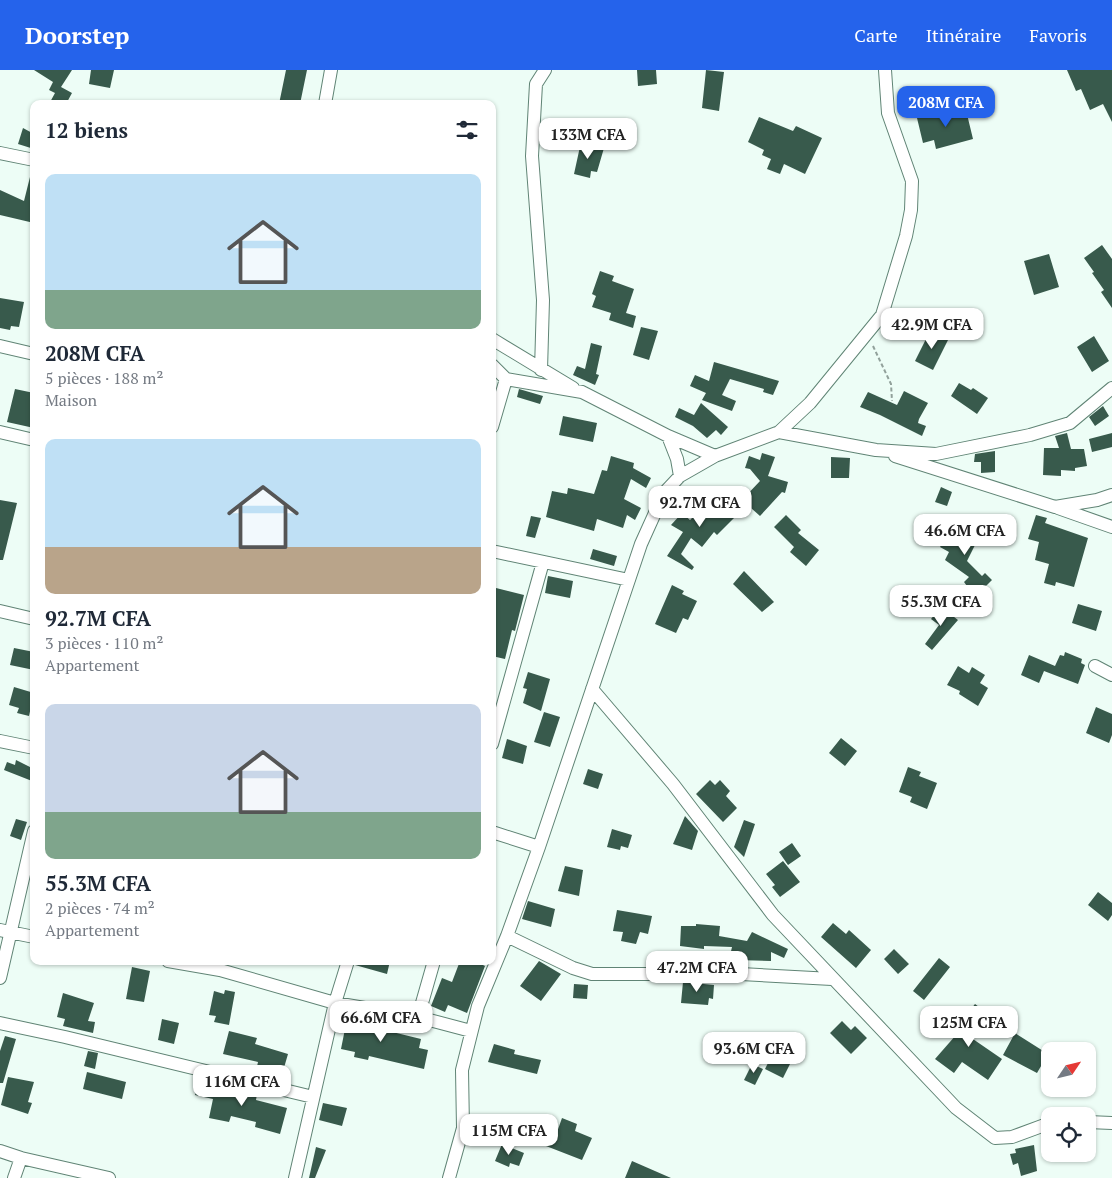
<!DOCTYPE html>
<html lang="fr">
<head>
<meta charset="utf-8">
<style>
  body { margin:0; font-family:"PT Serif",serif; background:#f2f2f3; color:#1f2937; height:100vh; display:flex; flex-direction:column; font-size:19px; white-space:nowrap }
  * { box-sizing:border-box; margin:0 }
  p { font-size:16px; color:#747a83 }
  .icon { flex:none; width:28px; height:28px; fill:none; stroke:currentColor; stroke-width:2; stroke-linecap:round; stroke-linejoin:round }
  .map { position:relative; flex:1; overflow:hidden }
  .drawer { position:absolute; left:30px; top:30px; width:466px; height:865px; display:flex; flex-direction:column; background:#fff; border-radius:10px; box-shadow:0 1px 4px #0004 }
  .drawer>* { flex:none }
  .needle { width:32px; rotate:55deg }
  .tools { position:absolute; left:1041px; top:972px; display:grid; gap:10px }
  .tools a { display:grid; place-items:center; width:55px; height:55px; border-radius:10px; background:#fff; box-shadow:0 1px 4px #0004; font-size:25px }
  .price { position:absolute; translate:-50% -42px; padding:0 11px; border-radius:10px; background:#fff; color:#222; font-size:16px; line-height:32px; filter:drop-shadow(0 1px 2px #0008) }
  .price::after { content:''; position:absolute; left:50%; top:30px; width:15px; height:11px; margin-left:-8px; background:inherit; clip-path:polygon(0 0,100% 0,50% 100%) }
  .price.current { background:#2563eb; color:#fff }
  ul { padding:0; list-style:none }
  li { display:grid; align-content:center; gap:10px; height:265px; padding:0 15px }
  li span { display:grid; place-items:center; height:155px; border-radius:10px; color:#555 }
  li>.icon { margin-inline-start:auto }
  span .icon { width:90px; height:90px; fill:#fffc; stroke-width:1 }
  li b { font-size:21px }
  h2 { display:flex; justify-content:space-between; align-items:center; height:60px; padding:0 15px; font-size:21px }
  header { display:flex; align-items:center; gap:30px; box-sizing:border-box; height:70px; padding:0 25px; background:#2563eb; color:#fff }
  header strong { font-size:24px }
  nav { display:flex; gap:28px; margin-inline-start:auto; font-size:18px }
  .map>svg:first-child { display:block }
  .building { fill:#385a4c }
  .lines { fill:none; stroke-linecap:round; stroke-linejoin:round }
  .street-casing { stroke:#608475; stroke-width:14 }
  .path { stroke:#92a19b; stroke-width:2; stroke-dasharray:4 2.5; stroke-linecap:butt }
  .street { stroke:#fff; stroke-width:12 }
</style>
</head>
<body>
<header>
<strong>Doorstep</strong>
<nav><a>Carte</a><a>Itinéraire</a><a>Favoris</a></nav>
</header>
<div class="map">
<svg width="1112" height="1108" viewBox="0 0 1112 1108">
  <rect width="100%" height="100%" fill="#edfdf6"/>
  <path class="building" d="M34 0H72L61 17 72 23 66 34H49L55 23 49 20 53 12Z
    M91 0H114L110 18 89 14Z
    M286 0H307L300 34H279Z
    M637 0H656L657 14 638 16Z
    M706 0 724 2 719 41 702 38Z
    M1067 0H1112V52L1103 34 1090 40 1081 19 1076 21Z
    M965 36 973 69 936 79 934 70 923 73 917 48Z
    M759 47 793 61 796 56 822 68 805 104 784 94 780 104 767 99 771 89 762 85 764 80 748 72Z
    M23 58 34 64V79L18 74Z
    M581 72 604 78 597 102 591 101 590 108 574 104Z
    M30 107H34V153L0 145V120L24 131Z
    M1102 175 1112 189V238L1101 222 1104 220 1092 203 1094 202 1084 188Z
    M1049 184 1059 217 1034 225 1024 191Z
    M600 201 614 206 612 211 634 219 626 243 636 246 633 258 609 250 611 243 592 237 596 226 592 224Z
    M0 228 24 232 19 257 11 256 10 260 0 258Z
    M641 257 658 261 649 290 633 285Z
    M931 259 949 268 933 300 915 291Z
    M1094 266 1109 291 1092 302 1077 277Z
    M591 273 602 276 596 304 599 305 595 315 573 305 577 296 585 299Z
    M714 292 779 311 773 325 763 322 764 319 730 309 722 325 736 331 732 341 702 330 706 323 690 316 695 305 709 311Z
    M959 313 971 320 973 318 988 328 977 344 951 326Z
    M15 319 34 323V358L7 352Z
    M519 319 543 326 540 334 517 327Z
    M904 321 928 333 919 349 918 353 926 356 922 366 880 345 860 337 868 322 897 335Z
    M701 333 728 357 721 365 716 360 707 368 693 356 675 347 679 338 694 345Z
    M1103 336 1109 346 1095 356 1089 347Z
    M563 346 597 353 593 372 559 365Z
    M1067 363 1071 379H1084L1087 396 1075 398V401L1061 400V406L1043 405 1044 378H1059L1055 366Z
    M1112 363V377L1092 382 1089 369Z
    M995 381V402L981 403V392H974L975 384Z
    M762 383 775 387 768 406 788 412 785 423 782 422 760 446 742 430 760 411 750 399 745 398 749 386 760 390Z
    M611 386 634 393 633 398 651 408 646 418 631 409 624 429 641 438 635 450 627 445 623 458 597 449 594 461 546 447 552 421 567 424 568 418 594 424 602 400 607 401Z
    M831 387 850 388 849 408H831Z
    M941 417 952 422 947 436 935 432Z
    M714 426 735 447 717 465 714 462 702 477 691 468 681 484 694 497 692 500 667 486 683 462 671 455 682 443 690 450Z
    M0 430 17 433 3 490H0Z
    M786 445 801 460 798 463 819 480 806 496 790 482 794 477 774 457Z
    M1036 445 1047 448 1045 453 1088 468 1074 517 1056 512 1055 516 1044 513 1049 494 1035 490 1039 472 1028 469Z
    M531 446 541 448 535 468 526 466Z
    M961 450 972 457 971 460 980 465 967 491 982 506 985 503 992 510 975 527 964 512 969 507 945 490 949 482 940 477 947 466 951 468Z
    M593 479 617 486 614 496 590 489Z
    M744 501 774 532 762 542 733 514Z
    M548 506 573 511 570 528 545 523Z
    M672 515 684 521 682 524 697 531 688 550 683 548 676 563 655 554Z
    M496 518 524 525 515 561 512 560 505 589 492 586V530Z
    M1078 534 1102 541 1096 561 1072 553Z
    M941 537 958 550 932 580 925 574 939 555 931 549Z
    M14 578 34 582V600L10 595Z
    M1065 582 1082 589 1081 593 1085 595 1078 614 1044 601 1039 613 1021 605 1029 585 1055 596 1060 585 1064 586Z
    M958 596 969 603 972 597 985 605 980 613 988 618 978 636 959 624 960 621 947 615Z
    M528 602 550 609 541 641 523 633 527 619 523 618Z
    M14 617 34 623 29 646 17 643 19 638 9 635Z
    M1096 637 1112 644V665L1109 673 1086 663Z
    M544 642 560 647 550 677 534 672Z
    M841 668 857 681 845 696 829 683Z
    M507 669 527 676 523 694 502 688Z
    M16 690 34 699 32 711 4 700 7 692 15 695Z
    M908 697 921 702 919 706 937 713 927 739 910 732 912 727 899 722Z
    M588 699 603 704 598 719 583 714Z
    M710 710 715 715 720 710 730 721 726 726 737 738 723 752 696 724Z
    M685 746 698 761 692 780 673 774Z
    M16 749 27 752 21 770 10 766Z
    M744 750 755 754 744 787 734 777Z
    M612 759 632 765 628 778 621 776 620 780 607 777Z
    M792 773 801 786 788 795 779 782Z
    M783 791 800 812 780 827 772 817 775 815 766 804Z
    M565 796 583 800 579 826 558 821Z
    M1098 822 1112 833V845L1108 851 1088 835Z
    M528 831 555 839 551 857 522 849Z
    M617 840 652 846 648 864 640 862 636 874 621 871 623 862 613 861Z
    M833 853 846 864 849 860 871 880 856 898 821 867Z
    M696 854 720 856 719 866 747 871 752 862 788 879 784 888 771 882V891L735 890H729L732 877 704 876V879L680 876 681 856H696Z
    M894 879 909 894 898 904 884 889Z
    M939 888 950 897 924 930 913 921Z
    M356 891H390L387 904 355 895Z
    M460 891H482L481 894 485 896 467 943 448 935 445 942 431 936 442 908 452 912Z
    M539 891 561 904 541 931 520 916Z
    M132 897 150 901 144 932 126 929Z
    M683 912 714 915 713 929 709 928 708 935 681 933Z
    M574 914 588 915 587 929 573 928Z
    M225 920 235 922 229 955 214 952 216 946 209 945 214 921 224 924Z
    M63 923 94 933 88 951 95 952 93 963 63 956 65 949 57 947Z
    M975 934 983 940 979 946 984 950 970 967 1002 989 988 1010 962 992 954 1003 935 989 963 957 958 952 969 938 971 939Z
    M348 944 377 949 376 958 421 969 419 978 428 980 424 999 369 986 368 990 354 987 355 982 341 979Z
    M162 949 179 953 174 974 158 970Z
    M842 951 851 960 855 956 867 968 851 984 830 963Z
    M229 961 257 968 255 974 288 984 281 1008 256 1001 258 992 223 984Z
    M1015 963 1048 984 1037 1003 1003 985Z
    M5 966 16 969 3 1013H0V981Z
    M779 971 793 979 790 984 794 986 783 1008 765 999Z
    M494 974 515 980 514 984 541 990 537 1004 488 992Z
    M88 981 98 983 95 999 84 996Z
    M752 994 763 999 755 1015 744 1010Z
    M87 1002 126 1012 122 1029 83 1019Z
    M8 1007 34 1012 28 1032 32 1033 28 1044 1 1035Z
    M198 1012 257 1024 256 1030 287 1038 280 1064 255 1057 256 1052 231 1046 229 1052 209 1048 213 1029 195 1025Z
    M323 1033 347 1038 342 1056 319 1050Z
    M562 1048 577 1054 575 1061 592 1068 582 1090 546 1076 551 1063 556 1065Z
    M502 1074 524 1083 519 1096 510 1093 509 1097 495 1091Z
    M1034 1075 1037 1101 1021 1106 1018 1093 1013 1095 1010 1084 1016 1083 1015 1079Z
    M316 1077 326 1080 315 1108H309Z
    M632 1091 671 1108H625Z"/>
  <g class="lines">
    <g class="street-casing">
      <path id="street" d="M325 34 331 0
        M0 83 34 90
        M492 269 573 318
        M0 276 34 284
        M492 295 506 309 582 322 668 366 715 386
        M541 300 543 230 532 86 536 14 545 0
        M492 357 506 309
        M0 362 34 370
        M779 362 810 333 882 245 906 166 911 140 912 111 888 43 885 0
        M668 366 677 389 680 406
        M895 386 1055 437 1097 430 1112 425
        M1058 438 1112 457
        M492 481 629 510
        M0 541 34 549
        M1095 596 1112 605
        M592 619 673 714 773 845 956 1038 995 1068 1012 1067 1050 1053
        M0 671 34 678
        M492 674 543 492
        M492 762 539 777
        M0 860 34 867
        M507 866 573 898 592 904H741L832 909
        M168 891 220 900 335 933 418 947 471 961
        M0 908 34 761
        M418 947 434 891
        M0 953 65 967 313 1027
        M1088 1052 1112 1053
        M0 1081 21 1088 109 1108
        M14 1108 21 1088
        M295 1108 335 933 348 891
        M449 1108 463 1058 462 1000 478 936 507 866 539 777 641 474 664 423 680 406 715 386 779 362 876 380 936 384 1030 365 1070 353 1112 318"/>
    </g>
    <path class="path" d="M873 276 891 314 892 331"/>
    <use href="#street" class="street"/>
  </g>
</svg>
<div class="tools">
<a><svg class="needle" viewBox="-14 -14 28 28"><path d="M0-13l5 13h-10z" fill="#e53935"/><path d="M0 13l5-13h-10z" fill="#747a83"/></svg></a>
<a><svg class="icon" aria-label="locate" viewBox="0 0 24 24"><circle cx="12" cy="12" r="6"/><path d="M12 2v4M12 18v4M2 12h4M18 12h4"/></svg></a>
</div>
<b class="price current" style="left:946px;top:58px">208M CFA</b>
<b class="price" style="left:588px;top:90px">133M CFA</b>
<b class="price" style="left:932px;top:280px">42.9M CFA</b>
<b class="price" style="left:700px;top:458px">92.7M CFA</b>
<b class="price" style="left:965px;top:486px">46.6M CFA</b>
<b class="price" style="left:941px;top:557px">55.3M CFA</b>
<b class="price" style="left:697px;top:923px">47.2M CFA</b>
<b class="price" style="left:381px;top:973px">66.6M CFA</b>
<b class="price" style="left:969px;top:978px">125M CFA</b>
<b class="price" style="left:754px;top:1004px">93.6M CFA</b>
<b class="price" style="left:242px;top:1037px">116M CFA</b>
<b class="price" style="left:509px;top:1086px">115M CFA</b>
<section class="drawer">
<h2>12 biens<svg class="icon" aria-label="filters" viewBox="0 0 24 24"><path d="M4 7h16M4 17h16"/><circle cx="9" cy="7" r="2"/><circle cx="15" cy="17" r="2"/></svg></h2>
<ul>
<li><span style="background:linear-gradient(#bfe0f5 75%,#7fa58c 0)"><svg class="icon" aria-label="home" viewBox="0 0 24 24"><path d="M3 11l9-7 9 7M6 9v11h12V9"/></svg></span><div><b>208M CFA</b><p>5 pièces · 188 m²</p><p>Maison</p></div></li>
<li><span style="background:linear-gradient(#bfe0f5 70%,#b9a48a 0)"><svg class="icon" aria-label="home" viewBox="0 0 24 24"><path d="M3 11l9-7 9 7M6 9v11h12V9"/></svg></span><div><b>92.7M CFA</b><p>3 pièces · 110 m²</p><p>Appartement</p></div></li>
<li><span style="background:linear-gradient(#c9d6e8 70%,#7fa58c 0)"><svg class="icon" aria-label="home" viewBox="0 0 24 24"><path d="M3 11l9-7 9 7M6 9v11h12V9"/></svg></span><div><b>55.3M CFA</b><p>2 pièces · 74 m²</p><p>Appartement</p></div></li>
</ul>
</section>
</div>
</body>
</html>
